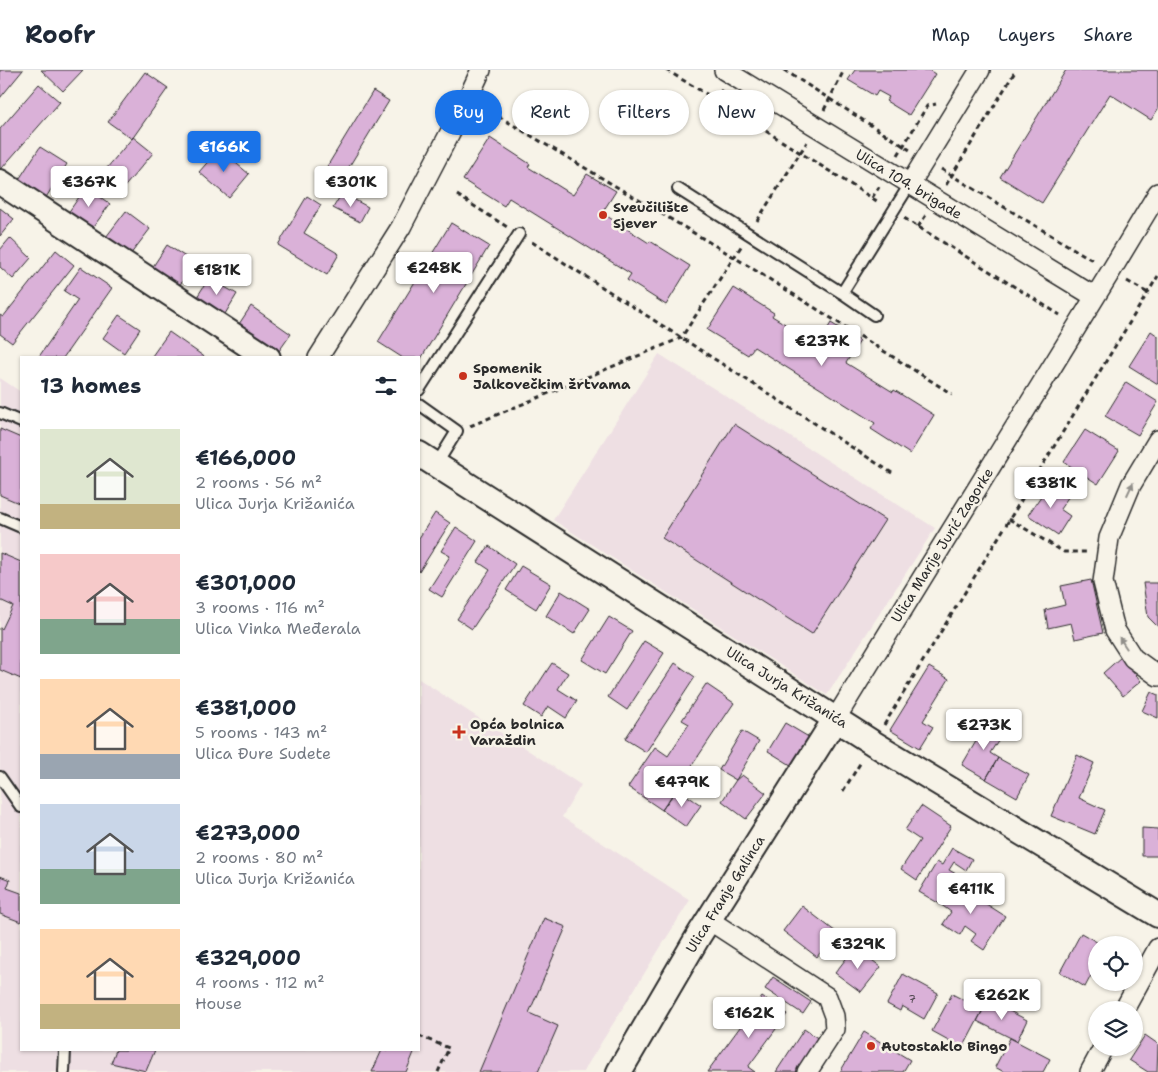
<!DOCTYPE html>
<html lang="en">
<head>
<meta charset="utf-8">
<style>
  body { margin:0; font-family:"Shantell Sans",sans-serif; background:#f2f2f3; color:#1f2937; height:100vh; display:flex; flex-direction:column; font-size:19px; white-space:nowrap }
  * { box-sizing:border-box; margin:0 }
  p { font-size:16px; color:#747a83 }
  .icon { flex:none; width:28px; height:28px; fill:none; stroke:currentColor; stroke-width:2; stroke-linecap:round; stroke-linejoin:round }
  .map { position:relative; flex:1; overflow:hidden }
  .drawer { position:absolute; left:20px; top:286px; width:400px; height:695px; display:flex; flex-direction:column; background:#fff; border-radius:0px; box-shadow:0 1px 4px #0004 }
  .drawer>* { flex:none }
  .hud { position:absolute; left:435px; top:20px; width:475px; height:45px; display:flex; gap:10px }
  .buttons { position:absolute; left:1088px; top:866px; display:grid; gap:10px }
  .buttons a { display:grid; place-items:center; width:55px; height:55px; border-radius:50%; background:#fff; box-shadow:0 1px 4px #0004; font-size:25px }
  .price { position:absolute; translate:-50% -42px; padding:0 11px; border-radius:5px; background:#fff; color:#222; font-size:16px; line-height:32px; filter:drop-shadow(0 1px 2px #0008) }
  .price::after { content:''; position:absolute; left:50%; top:30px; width:15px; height:11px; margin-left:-8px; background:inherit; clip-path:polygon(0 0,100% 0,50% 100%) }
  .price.on { background:#1a73e8; color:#fff }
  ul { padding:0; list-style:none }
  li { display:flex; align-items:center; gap:15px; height:125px; padding:0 20px }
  li span { display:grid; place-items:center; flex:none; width:140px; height:100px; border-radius:0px; color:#555 }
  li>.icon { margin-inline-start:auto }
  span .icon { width:60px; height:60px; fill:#fffc; stroke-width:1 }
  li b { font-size:21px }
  h2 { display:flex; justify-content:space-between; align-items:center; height:60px; padding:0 20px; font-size:21px }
  .tag { padding:0 18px; border-radius:22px; background:#fff; box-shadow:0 1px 4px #0004; font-size:18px; line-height:45px }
  .tag.on { background:#1a73e8; color:#fff }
  header { display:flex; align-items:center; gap:30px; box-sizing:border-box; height:70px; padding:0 25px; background:#fff; border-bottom:1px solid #e0e1e3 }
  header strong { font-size:24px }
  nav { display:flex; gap:28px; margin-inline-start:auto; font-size:18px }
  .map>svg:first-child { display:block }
  .built { fill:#eedfe3 }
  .building { fill:#dab1d8; stroke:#2b2b2b }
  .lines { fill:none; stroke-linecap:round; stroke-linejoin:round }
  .service-casing { stroke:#2b2b2b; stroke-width:14 }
  .minor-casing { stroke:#2b2b2b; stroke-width:22 }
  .tertiary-casing { stroke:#2b2b2b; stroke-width:28 }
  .path { stroke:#2b2b2b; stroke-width:3; stroke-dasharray:5 4; stroke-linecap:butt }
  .service { stroke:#f7f3e8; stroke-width:10 }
  .minor { stroke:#f7f3e8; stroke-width:19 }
  .tertiary { stroke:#f7f3e8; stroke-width:24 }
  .oneway { fill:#918f8a }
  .poi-dot { fill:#c8321e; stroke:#f7f3e8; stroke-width:2 }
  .labels { text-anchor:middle; stroke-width:5; stroke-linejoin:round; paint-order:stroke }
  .number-label { font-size:11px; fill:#574c56 }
  .street-label { font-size:14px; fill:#2b2b2b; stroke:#f7f3e8 }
  .poi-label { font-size:14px; font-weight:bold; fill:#2b2b2b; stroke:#f7f3e8; text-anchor:start }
</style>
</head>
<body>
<header>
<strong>Roofr</strong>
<nav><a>Map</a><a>Layers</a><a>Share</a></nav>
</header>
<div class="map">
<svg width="1158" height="1002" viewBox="0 0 1158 1002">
  <rect width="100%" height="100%" fill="#f7f3e8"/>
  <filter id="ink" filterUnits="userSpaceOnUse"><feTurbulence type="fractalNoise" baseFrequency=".02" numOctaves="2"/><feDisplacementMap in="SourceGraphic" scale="10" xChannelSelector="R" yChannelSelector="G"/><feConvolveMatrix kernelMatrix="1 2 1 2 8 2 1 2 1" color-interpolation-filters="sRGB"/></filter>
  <g filter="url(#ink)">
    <path class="built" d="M659 284 935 458 827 625 553 450Z
      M0 308 21 322V980H419V609L581 715 562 747 690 830 583 1002H0Z"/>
    <path class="building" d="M0 0H23L0 28Z
      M41 0H83L63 21Z
      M855 0H929L935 4 909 45 886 31 889 27 878 21 875 26 848 10Z
      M1066 0H1158V39L1151 50 1110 24 1042 133 1000 107Z
      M145 2 168 18 132 69 108 52Z
      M39 14 60 32 2 98 0 97V59Z
      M373 21 389 31 333 123 317 113Z
      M133 67 153 83 115 128 96 111Z
      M490 68 530 94 528 97 573 125 587 104 616 121 602 143 649 173 650 171 690 196 666 235 627 210 631 204 509 128 504 136 463 110Z
      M40 77 67 94 45 129 18 111Z
      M219 79 249 104 229 128 199 102Z
      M86 117 110 134 91 160 68 143Z
      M342 123 368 137 360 152 333 138Z
      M307 126 321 135 304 163 339 184 327 205 278 175Z
      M0 138 14 149 0 166Z
      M126 141 150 159 130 185 106 167Z
      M451 153 489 176 419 292V288H403L378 272Z
      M10 168 31 188 13 209 0 197V180Z
      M167 175 195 193 179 216 152 198Z
      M56 180 74 195 12 273 0 264V245L3 247Z
      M81 197 112 218 63 288H38L78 230 64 221Z
      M209 208 237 224 225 244 197 227Z
      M734 218 774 243 772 246 818 274 831 253 860 271 846 293 893 322 894 320 934 345 910 384 871 359 875 353 754 277 748 285 707 260Z
      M251 236 291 264 279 281 239 254Z
      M119 245 140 259 124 283 103 268Z
      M1151 261 1158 266V314L1129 296Z
      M169 262 206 288H155L152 286Z
      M1126 312 1158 332 1138 365 1105 346Z
      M734 354 885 450 812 564 662 468Z
      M0 359 21 368V434L0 425Z
      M1085 360 1119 381 1098 414 1064 392Z
      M1050 413 1069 426 1060 439 1070 446 1058 465 1028 445Z
      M435 443 450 453 419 502V468Z
      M456 457 477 471 442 527 429 519 450 486 441 481Z
      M489 476 515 494 472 559 457 549 490 500 478 492Z
      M0 483 21 492V609L0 600V558L2 559 13 536 0 530Z
      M521 496 551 514 536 539 506 520Z
      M1091 510 1103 563 1075 569 1071 553 1048 558 1045 540 1065 535 1061 516Z
      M1143 513H1158V557L1148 547Z
      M561 521 590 539 574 564 546 546Z
      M609 547 632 561 605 604 582 590Z
      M644 571 664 583 627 640 608 627Z
      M1121 587 1141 611 1123 626 1103 603Z
      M552 593 568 603 558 619 577 631 566 648 548 636 541 647 524 636Z
      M675 593 695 607 646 682 625 669Z
      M929 597 949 609 923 651 933 657 920 678 890 660Z
      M706 614 734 633 662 740 628 717 655 677 668 686 689 654 682 650Z
      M1151 622 1158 625V648L1142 641Z
      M988 651 1004 661 990 683 998 688 986 709 962 695Z
      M785 653 812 669 794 697 768 681Z
      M742 661 759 671 736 710 719 700Z
      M1077 685 1094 693 1079 728 1105 740 1095 764 1051 746Z
      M998 688 1029 705 1017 727 986 709Z
      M742 705 766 723 746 749 722 731 736 710Z
      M677 719 701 735 686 757 662 740Z
      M921 736 951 756 917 810 901 799 920 770 905 760Z
      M1142 758 1158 759V786H1142Z
      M952 778 972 789 966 800 954 792 949 800 956 804 940 834 919 822 937 792 942 795Z
      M0 806 10 810 7 818 21 823V852L0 844Z
      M952 812 1005 846 984 880 971 871 976 864 965 856 960 865 943 854 951 842 940 834Z
      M802 836 836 862 817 887 783 861Z
      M544 848 566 857 529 943 558 956 538 1002H479Z
      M1081 863 1102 875H1096V896L1085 917 1060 902Z
      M855 877 881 897 861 922 835 903Z
      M903 904 938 923 924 949 902 936 900 941 887 934Z
      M773 907 811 932 803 944 765 919Z
      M952 924 983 940 963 978 932 961Z
      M762 927 787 944 748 997 755 1002H707Z
      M988 930 1027 950 1017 971 977 951Z
      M804 959 819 969 798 1002H776Z
      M864 962 910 990 903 1002H840Z
      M1145 965 1158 974 1157 1002H1148L1129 990Z
      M1010 968 1050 989 1043 1002H1004L995 997Z
      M116 980H155L146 1001 111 993Z
      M382 980H415L406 1002H372Z"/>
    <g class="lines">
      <g class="service-casing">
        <path id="service" d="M678 119 842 223 910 114
          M842 223 874 245
          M419 320 519 164
          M419 334 457 361 436 395
          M0 343 21 352
          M0 448 21 457
          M0 707 21 737
          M64 1002 65 980"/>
      </g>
      <g class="minor-casing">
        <path id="minor" d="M724 0 1095 227
          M910 114 980 0
          M318 288 401 157 468 28 481 0
          M1158 370 1131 415 1109 468 1103 512 1115 560 1133 588 1158 606
          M836 648 1111 201 1158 123
          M709 850 827 927 834 946 835 959 807 1002
          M1124 940 1158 878
          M1090 1002 1103 978"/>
      </g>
      <g class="tertiary-casing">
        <path id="tertiary" d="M0 112 268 288
          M419 384 873 673 1158 845
          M619 1002 699 865 836 648"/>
      </g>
      <path class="path" d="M666 0 715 29 880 133
        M784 0 910 80
        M715 29 722 20
        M483 37 734 187 952 324
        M824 40 844 0
        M898 85 927 36 936 34
        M941 99 1094 191
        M946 115 1016 0
        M457 125 507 157
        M872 128 879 117
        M904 148 1060 245
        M757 151 807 72
        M918 157 926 145
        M532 172 892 403
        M1127 211 1148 223
        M470 356 681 268 742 175
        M1009 449 1064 482H1089
        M884 655 1158 206
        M843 721 861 692
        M419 966 449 978 438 1002"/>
      <use href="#service" class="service"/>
      <use href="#minor" class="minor"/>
      <use href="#tertiary" class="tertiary"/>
    </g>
    <defs><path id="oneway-solid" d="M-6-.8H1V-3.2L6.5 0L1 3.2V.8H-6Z" transform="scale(1.25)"/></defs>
    <g class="oneway">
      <use href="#oneway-solid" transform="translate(1130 419) rotate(-65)"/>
      <use href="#oneway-solid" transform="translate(1123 573) rotate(-123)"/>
    </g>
  </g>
  <g class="poi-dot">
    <circle cx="603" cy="145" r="5"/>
    <circle cx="463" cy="306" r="5"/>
    <path d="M456.5 654.5h5v5h5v5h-5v5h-5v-5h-5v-5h5z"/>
    <circle cx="871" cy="976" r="5"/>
  </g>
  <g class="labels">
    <g class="number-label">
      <text x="912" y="933">7</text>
    </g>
    <g class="street-label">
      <text transform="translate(909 114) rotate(31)" y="5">Ulica 104. brigade</text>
      <text transform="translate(942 475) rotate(-58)" y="5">Ulica Marije Jurić Zagorke</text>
      <text transform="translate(787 617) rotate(32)" y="5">Ulica Jurja Križanića</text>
      <text transform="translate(725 824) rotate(-58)" y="5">Ulica Franje Galinca</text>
    </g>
    <g class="poi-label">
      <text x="613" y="142">Sveučilište<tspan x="613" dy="16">Sjever</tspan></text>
      <text x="473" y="303">Spomenik<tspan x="473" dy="16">Jalkovečkim žrtvama</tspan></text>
      <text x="470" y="659">Opća bolnica<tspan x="470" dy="16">Varaždin</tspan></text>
      <text x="881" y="981">Autostaklo Bingo</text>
    </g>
  </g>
</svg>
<div class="buttons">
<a><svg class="icon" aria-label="locate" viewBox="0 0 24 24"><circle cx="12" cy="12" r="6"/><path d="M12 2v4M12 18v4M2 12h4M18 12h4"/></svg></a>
<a><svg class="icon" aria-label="layers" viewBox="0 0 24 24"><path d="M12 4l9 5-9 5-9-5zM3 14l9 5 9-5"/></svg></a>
</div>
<b class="price on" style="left:224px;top:103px">€166K</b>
<b class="price" style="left:89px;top:138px">€367K</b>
<b class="price" style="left:351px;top:138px">€301K</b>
<b class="price" style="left:434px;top:224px">€248K</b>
<b class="price" style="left:217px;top:226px">€181K</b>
<b class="price" style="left:822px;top:297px">€237K</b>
<b class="price" style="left:1051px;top:439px">€381K</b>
<b class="price" style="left:984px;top:681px">€273K</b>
<b class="price" style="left:682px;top:738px">€479K</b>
<b class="price" style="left:971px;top:845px">€411K</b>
<b class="price" style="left:858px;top:900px">€329K</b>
<b class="price" style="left:1002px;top:951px">€262K</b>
<b class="price" style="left:749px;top:969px">€162K</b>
<div class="hud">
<a class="tag on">Buy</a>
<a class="tag">Rent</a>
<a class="tag">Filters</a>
<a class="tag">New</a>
</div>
<section class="drawer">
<h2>13 homes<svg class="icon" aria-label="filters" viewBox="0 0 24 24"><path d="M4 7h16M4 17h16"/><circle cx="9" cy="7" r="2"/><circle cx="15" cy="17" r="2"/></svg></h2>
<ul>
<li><span style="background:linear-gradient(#dfe7d0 75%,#c2b280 0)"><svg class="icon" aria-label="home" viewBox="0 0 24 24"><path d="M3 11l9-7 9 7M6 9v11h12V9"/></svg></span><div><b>€166,000</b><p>2 rooms · 56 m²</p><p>Ulica Jurja Križanića</p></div></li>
<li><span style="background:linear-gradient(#f6c9c9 65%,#7fa58c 0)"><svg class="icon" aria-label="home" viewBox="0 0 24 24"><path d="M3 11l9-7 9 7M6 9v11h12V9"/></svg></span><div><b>€301,000</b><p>3 rooms · 116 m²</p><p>Ulica Vinka Međerala</p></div></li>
<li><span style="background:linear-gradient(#ffd9b3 75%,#9aa5b1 0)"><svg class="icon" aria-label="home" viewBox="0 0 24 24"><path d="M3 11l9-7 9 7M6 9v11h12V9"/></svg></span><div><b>€381,000</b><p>5 rooms · 143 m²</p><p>Ulica Đure Sudete</p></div></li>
<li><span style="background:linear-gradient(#c9d6e8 65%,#7fa58c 0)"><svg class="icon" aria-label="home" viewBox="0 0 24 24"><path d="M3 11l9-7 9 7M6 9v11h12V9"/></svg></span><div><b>€273,000</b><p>2 rooms · 80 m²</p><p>Ulica Jurja Križanića</p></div></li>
<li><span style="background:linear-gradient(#ffd9b3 75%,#c2b280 0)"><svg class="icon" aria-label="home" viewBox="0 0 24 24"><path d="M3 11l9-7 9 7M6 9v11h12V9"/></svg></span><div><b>€329,000</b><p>4 rooms · 112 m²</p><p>House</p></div></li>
</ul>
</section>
</div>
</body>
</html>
